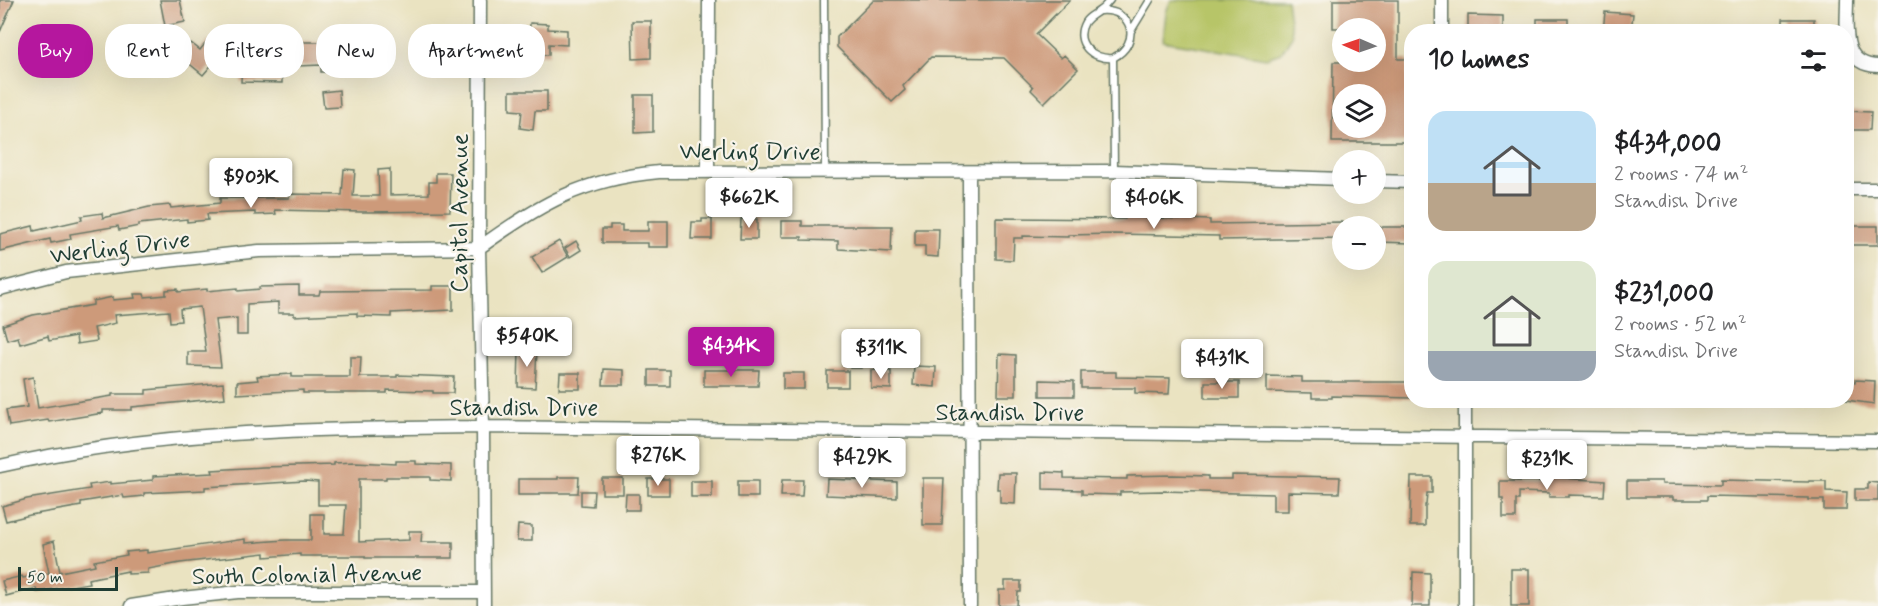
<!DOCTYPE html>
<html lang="en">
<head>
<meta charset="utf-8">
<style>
  body { margin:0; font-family:Mynerve,sans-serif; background:#f2f2f2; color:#202124; height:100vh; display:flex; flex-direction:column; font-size:22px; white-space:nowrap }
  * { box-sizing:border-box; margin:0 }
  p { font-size:20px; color:#757577 }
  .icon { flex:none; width:33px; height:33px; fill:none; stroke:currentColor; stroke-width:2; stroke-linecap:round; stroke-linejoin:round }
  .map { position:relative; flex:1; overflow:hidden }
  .details { position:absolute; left:1404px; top:24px; width:450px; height:384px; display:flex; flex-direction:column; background:#fff; border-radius:24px; box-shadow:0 6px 24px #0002 }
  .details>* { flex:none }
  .guide { position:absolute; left:18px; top:24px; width:570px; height:54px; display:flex; gap:12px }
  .needle { width:39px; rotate:272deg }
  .buttons { position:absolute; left:1332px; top:18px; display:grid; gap:12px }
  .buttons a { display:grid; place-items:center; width:54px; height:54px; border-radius:50%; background:#fff; box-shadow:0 6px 24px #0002; font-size:30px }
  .scale { position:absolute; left:18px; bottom:15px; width:100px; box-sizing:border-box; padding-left:6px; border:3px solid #1f3d34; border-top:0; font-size:16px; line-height:21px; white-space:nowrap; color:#1f3d34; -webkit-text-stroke:4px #f7f3e8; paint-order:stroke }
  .price { position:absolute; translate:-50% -51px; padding:0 14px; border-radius:6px; background:#fff; color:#222; font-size:20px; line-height:39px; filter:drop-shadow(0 2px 3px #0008) }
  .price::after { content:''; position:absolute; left:50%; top:36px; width:18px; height:14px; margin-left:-9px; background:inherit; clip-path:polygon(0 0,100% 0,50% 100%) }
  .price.active { background:#b5179e; color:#fff }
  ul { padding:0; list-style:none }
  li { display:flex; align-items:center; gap:18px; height:150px; padding:0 24px }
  li span { display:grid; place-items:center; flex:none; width:168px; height:120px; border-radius:18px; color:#555 }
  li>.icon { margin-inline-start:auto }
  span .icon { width:72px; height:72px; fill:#fffc; stroke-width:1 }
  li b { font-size:26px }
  h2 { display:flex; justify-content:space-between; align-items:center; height:72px; padding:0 24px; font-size:26px }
  .pill { padding:0 21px; border-radius:24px; background:#fff; box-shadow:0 6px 24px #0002; font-size:21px; line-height:54px }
  .pill.active { background:#b5179e; color:#fff }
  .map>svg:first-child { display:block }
  .green { fill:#b7c567; stroke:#6b814e; stroke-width:1.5 }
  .building { fill:#cd9a7a; fill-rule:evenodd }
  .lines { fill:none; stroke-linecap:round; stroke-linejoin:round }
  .service-casing { stroke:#667765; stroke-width:9 }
  .minor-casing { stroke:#667765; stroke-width:15 }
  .service { stroke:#fff; stroke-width:6 }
  .minor { stroke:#fff; stroke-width:12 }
  .labels { text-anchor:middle; stroke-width:4.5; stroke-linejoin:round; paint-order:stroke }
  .street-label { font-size:24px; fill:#1f3d34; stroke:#f7f3e8 }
</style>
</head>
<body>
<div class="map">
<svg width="1878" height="606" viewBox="0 0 1878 606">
  <rect width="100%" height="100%" fill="#f7f3e8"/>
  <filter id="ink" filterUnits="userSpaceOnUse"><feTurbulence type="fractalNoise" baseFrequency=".0167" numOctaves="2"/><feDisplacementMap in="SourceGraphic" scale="12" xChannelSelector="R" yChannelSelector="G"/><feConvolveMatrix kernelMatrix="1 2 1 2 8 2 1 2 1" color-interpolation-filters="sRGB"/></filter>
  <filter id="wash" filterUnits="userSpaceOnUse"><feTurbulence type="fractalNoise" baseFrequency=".008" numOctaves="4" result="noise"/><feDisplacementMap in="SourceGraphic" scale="24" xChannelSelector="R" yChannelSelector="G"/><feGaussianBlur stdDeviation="1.35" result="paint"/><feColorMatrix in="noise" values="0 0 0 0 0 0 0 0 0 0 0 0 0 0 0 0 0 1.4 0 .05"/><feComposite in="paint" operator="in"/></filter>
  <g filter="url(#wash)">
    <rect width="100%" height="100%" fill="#eae3c1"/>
    <path class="green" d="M1171 0H1287L1292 36 1281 53 1266 58 1163 41 1166 12Z"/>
    <g id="blocks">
      <path class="building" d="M0 0H14L0 32Z
        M160 0H180L185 22 165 26Z
        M874 0H1070L1036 34 1061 58 1064 55 1078 69 1044 103 1031 90 1033 87 1004 58 931 57 903 86 905 90 892 102 837 47V37Z
        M1333 0H1398V59H1408L1407 142H1332L1333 62H1376V28H1333ZM1342 94H1376V128H1342Z
        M1605 12 1633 14 1631 32H1603Z
        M1468 15 1503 16V32H1468Z
        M1537 19H1568V32H1537Z
        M1783 19H1814V32H1783Z
        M632 21H651V58L633 59Z
        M530 23 548 24V29L567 30V45L549 44V55L529 54Z
        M355 39H385V42L393 41V61H355Z
        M208 40 222 53 203 75 180 56 191 43 200 50Z
        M415 40H442V75H426V59H415Z
        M297 42H332V72H321V65L298 66Z
        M242 58 282 59V83L241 82Z
        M339 90 340 107 324 108 322 92Z
        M510 91H547V111H535L533 130 520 128 522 111 510 110Z
        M635 95H653V132L635 133Z
        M1846 111 1871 112 1870 130H1846Z
        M344 169 355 170 353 196H379L378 170 390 169V195L429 194V182H436V173H451L450 211 363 212 275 210 276 214 255 215V212L207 214 208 220 187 222V219L139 224V226L119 230 118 226 70 234 71 239 51 243 50 239 0 251V234L33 226 34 231 82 220 81 216 102 213 103 218 149 207 170 205 171 208 220 203V198H289V194L342 195Z
        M1125 217 1210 220V224L1342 222V238L1219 240V236L1114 234 1068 235V237L1023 236V238H1014L1013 260 996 259V218L1125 219Z
        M702 219H712V239H691L692 222H702Z
        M741 219H757V239H740Z
        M648 221H668V247H648V243H602V229H610V225H622V231H648Z
        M781 221H802V226H892L891 252 838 249V241L802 240V237H781Z
        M1852 226H1878V245H1846V227L1852 228Z
        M1376 227H1412V243L1376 242Z
        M915 229H939L938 257 925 256V246H915Z
        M559 241 568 257 542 273 532 257Z
        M576 241 581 250 570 257 565 248Z
        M299 286V295H319L320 291 432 290V286H453V310L391 313V317L357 316V313L294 316V313H278V302L247 304V335H237V318L215 320 221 367 188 366V352H206L200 307 180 309 181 321 170 322 169 311 114 315 116 323 94 328 97 341 77 344 76 336 49 341 48 336 20 344 18 337 7 340 3 325 33 315 93 305V301L113 297V300L135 298 134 294H144L145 297 166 295V290L178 289V292L207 289V291L238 288V291L260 289V287Z
        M519 349 537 350 535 388 518 387Z
        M850 354H861V368H850Z
        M999 354 1016 355V396H998Z
        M350 357H361L360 377H397V375L454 377 453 393H433V391L387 390V393H303V390L237 394V382L258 380 257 376 292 374V377H350Z
        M914 366 936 367 935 387 913 385Z
        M604 369 624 370V385H603Z
        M649 370H670V386H649Z
        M704 370H759L758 386H704Z
        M871 370 891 371V389L871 388Z
        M827 371H848V387H827Z
        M1081 372H1116V377L1170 378 1169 394 1135 393V388H1081Z
        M560 373H580V389H559Z
        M783 373H804V389H783Z
        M1267 376 1302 377V382H1412V398L1332 396V398H1312V393L1267 392Z
        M33 377 38 408 112 396V394H146V390L223 383 225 398 132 407V410H103V413L49 422 48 420 9 426 6 410 27 407 23 379Z
        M1040 380 1074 381V396H1040Z
        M1855 380 1875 381 1874 404 1846 400V381L1855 382Z
        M1205 382H1239V398H1205Z
        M396 461H416V464L451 465V481L430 480V477H386V479H359V542L409 540V531H422L421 542H453V558H365V556H300V554L265 557V553L180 563 148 569V573L128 574V571L88 579 89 583 37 592 36 588 6 596 2 581 22 576 23 578 49 573 43 544 54 541 60 572 95 565 94 561 127 555 126 552 147 550V553L245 539V543L285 540H311V514H324V534H344L346 505H318V482L305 481 205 487V490L144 493V496L124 498 123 495 81 502V506L30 515 6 521 2 506 27 499 90 489 89 485 110 482V484L153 480V476L213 473 212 470 263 467 334 465V463L355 462 396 464Z
        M1043 472 1064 473V478L1127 479V476L1173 475 1208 476V479H1232V475L1340 477 1339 493 1288 492V511H1273V494L1162 491 1120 492V495L1082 494V490L1043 489Z
        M998 473H1016L1015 504 1000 503V489H997Z
        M558 477H579L578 493H539V495H518V479H558Z
        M1411 477H1432V493H1427L1426 505H1425V526H1410Z
        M1550 477 1605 481 1604 496 1569 495V497H1549V493L1519 492V500H1516V518H1503V499H1500V481H1549Z
        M602 478H623V494H602Z
        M923 478H944L942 525H923Z
        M648 479H669V495H648Z
        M827 479 897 482V498L826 495Z
        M782 480H803L802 496H781Z
        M1721 480 1809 482V481H1826V491L1847 492 1846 510H1824V500H1809V498L1707 496V500H1673V497H1627V481H1662V484L1721 485Z
        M691 481H712V497H691Z
        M738 481H758V497H738Z
        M1868 482 1878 483V501H1855V489H1868Z
        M581 491H594L593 506 581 505Z
        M626 494H639V510H625Z
        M518 525 532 526V541H517Z
        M1511 569H1529V606H1511Z
        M1413 572 1430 573V606H1412Z
        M1005 581H1021V592H1018L1017 606H999V590H1005Z"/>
    </g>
  </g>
  <g filter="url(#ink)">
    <use href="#blocks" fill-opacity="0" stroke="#667765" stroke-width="1.5"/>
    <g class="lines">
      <g class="service-casing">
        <path id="service" d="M824 0 825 171
          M1100 11C1133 8 1142 43 1113 58 1093 60 1073 43 1085 22 1089 16 1094 15 1100 10 1104 8 1107 3 1110 0
          M1131 31 1150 0
          M1113 58 1114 171"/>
      </g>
      <g class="minor-casing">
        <path id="minor" d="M480 0 479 248 483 427 484 606
          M1847 0C1847 27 1840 65 1878 66
          M1442 32V0
          M708 170 709 0
          M969 173 970 606
          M1376 181 1412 182
          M1846 189H1878
          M0 289 66 272 259 251 479 248C540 204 582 179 659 172L1114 171 1342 179
          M0 466C160 429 320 429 483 427L1878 441
          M131 606 182 598 238 592H484
          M1465 606V400"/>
      </g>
      <use href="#service" class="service"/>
      <use href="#minor" class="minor"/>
    </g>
  </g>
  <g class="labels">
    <g class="street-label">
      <text x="750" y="159">Werling Drive</text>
      <text transform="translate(459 213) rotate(-90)" y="8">Capitol Avenue</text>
      <text transform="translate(120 247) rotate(-7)" y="8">Werling Drive</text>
      <text x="524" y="415">Standish Drive</text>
      <text x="1010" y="420">Standish Drive</text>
      <text transform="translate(307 574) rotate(-1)" y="8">South Colonial Avenue</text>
    </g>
  </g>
</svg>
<div class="buttons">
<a><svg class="needle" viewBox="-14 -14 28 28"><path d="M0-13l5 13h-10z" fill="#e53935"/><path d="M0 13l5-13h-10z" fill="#757577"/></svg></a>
<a><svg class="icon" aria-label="layers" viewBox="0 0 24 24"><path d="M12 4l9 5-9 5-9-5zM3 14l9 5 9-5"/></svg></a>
<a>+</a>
<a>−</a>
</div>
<div class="scale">50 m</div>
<b class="price" style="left:251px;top:209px">$903K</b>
<b class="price" style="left:749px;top:229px">$662K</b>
<b class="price" style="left:1154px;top:230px">$406K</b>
<b class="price" style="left:527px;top:368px">$540K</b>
<b class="price active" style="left:731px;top:378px">$434K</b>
<b class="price" style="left:881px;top:380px">$311K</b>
<b class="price" style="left:1222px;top:390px">$431K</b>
<b class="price" style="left:658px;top:487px">$276K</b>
<b class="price" style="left:862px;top:489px">$429K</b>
<b class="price" style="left:1547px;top:491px">$231K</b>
<div class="guide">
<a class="pill active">Buy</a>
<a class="pill">Rent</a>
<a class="pill">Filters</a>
<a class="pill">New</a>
<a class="pill">Apartment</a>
</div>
<section class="details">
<h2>10 homes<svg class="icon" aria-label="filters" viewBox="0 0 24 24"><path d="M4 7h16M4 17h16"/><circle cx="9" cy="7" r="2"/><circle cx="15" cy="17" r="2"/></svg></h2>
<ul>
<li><span style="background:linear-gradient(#bfe0f5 60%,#b9a48a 0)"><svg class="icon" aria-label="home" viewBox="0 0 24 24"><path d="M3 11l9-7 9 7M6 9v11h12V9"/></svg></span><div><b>$434,000</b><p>2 rooms · 74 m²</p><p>Standish Drive</p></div></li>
<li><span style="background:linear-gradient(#dfe7d0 75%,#9aa5b1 0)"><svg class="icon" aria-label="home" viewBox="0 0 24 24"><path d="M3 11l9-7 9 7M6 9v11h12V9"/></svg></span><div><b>$231,000</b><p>2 rooms · 52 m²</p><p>Standish Drive</p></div></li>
</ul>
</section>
</div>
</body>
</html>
